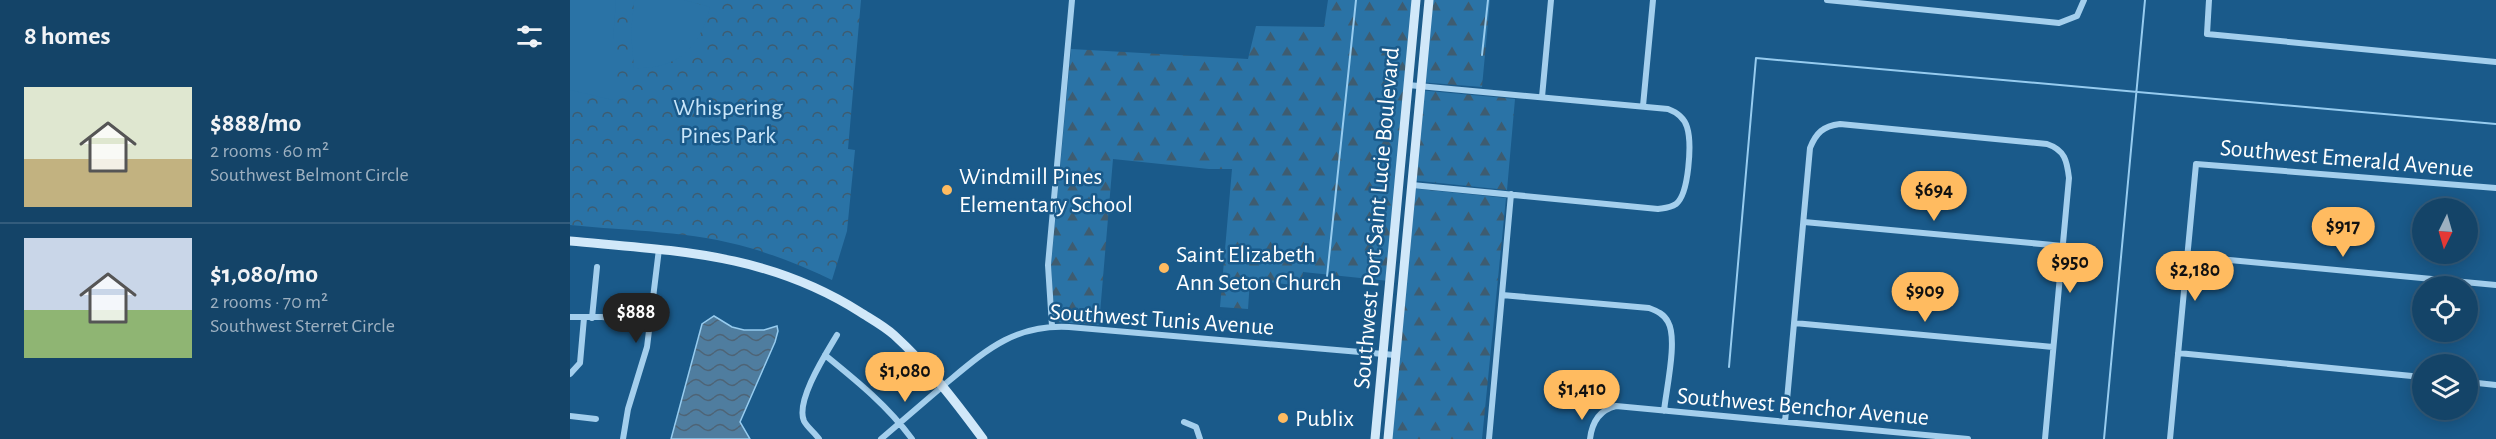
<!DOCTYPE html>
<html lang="en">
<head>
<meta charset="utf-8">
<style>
  body { margin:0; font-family:"Alegreya Sans",sans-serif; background:#1d4b6e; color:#f1f3f6; height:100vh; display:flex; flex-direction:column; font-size:22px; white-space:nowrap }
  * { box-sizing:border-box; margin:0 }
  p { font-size:20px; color:#9db0c0 }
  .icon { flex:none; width:33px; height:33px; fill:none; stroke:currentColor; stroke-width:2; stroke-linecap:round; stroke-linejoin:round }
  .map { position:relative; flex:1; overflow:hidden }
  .panel { display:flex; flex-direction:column; background:#144468; width:570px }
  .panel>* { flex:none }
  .needle { width:39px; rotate:185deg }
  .buttons { position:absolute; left:1842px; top:198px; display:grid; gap:12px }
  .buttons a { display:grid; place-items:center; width:66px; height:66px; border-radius:50%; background:#144468; box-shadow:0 3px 15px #0003,0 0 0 2px #335c7c; font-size:30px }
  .price { position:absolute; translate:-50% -51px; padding:0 14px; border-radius:21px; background:#ffbb60; color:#111; font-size:20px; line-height:39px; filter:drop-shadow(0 2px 3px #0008) }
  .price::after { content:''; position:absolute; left:50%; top:36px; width:18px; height:14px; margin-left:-9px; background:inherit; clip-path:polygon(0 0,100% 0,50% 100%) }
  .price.selected { background:#222; color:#fff }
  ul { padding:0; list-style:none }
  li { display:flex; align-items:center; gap:18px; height:150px; padding:0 24px }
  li+li { border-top:2px solid #335c7c }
  li span { display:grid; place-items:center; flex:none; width:168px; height:120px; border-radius:0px; color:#555 }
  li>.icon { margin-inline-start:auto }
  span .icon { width:72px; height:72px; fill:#fffc; stroke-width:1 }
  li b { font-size:26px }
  h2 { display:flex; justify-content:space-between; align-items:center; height:72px; padding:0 24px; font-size:26px }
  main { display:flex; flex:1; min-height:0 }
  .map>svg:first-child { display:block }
  .forest { fill:url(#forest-firs) }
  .park { fill:url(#park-crowns) }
  .pitch { fill:#2a73a6 }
  .water { fill:url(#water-waves); stroke:#97ccef; stroke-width:1.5 }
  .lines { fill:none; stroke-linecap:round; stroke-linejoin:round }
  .stream { stroke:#97ccef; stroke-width:2 }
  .street { stroke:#a4cfed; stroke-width:6 }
  .secondary { stroke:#d1e8f9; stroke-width:9 }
  .poi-dot { fill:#ffbb60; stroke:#1a5a8a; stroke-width:2 }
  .labels { text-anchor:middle; stroke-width:5; stroke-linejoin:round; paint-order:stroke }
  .park-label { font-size:24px; fill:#c9e6fa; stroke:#1a5a8a }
  .street-label { font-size:24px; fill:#fff; stroke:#1a5a8a }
  .poi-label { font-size:24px; fill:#fff; stroke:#1a5a8a; text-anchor:start }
</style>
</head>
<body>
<main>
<section class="panel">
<h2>8 homes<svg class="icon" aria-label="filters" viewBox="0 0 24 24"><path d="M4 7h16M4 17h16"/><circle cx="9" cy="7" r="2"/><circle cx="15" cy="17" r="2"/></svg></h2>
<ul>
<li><span style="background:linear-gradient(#dfe7d0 60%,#c2b280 0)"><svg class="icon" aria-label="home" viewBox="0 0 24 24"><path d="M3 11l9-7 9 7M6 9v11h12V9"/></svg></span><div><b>$888/mo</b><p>2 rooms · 60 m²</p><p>Southwest Belmont Circle</p></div></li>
<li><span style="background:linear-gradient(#c9d6e8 60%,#8fb573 0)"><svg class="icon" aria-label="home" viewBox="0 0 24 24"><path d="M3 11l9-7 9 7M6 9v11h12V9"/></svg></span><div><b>$1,080/mo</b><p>2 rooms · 70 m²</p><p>Southwest Sterret Circle</p></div></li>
</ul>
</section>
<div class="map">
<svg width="1926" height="439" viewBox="0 0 1926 439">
  <defs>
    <pattern id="forest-firs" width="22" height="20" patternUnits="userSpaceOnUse" patternTransform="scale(1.5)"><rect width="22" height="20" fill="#2a73a6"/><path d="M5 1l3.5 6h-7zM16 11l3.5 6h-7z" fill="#3e5c70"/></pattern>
    <pattern id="park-crowns" width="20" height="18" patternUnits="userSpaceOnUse" patternTransform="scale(1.5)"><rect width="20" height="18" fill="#2a73a6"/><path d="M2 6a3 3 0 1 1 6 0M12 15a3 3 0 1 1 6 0" fill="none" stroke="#3e5c70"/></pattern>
    <pattern id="water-waves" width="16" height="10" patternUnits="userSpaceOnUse" patternTransform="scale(1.5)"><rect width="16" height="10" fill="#4f7d9f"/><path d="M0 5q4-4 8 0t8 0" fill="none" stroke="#4e6476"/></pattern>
  </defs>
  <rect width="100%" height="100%" fill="#1a5a8a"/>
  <path class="forest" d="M758 0H849L819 281 733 272 731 286 680 280 678 309 650 307 662 169H639L543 159 529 325 485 322 481 266 501 49 678 59 686 26 754 27Z
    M856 0H920L912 87 849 82Z
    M848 90 945 99 937 190 840 180Z
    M839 188 936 198 912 439H816Z"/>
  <path class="park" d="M0 0H291L278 149 285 150 277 231 262 280C235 267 208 256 180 248 123 231 59 231 0 225Z"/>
  <path class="pitch" d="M0 0H46L43 39V100L0 90Z
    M66 0H114L140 7C130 48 107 70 64 68L61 32 64 2Z"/>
  <path class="water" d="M144 316 162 327 174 330H194L207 326 208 331 205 342 170 422 180 439H101L132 324Z"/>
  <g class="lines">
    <path class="stream" d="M912 55 918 0
      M756 286 786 0
      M1159 367 1186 58 1926 124
      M1534 439 1575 0"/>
    <path class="street" d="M1257 0 1489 23 1507 16 1514 0
      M1639 0 1637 34 1926 62
      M838 85 1098 109C1106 112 1114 117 1117 127 1122 143 1119 194 1106 204 1100 208 1094 208 1088 209L842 185
      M972 97 981 0
      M1073 106 1083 0
      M1234 222 1493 246
      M1617 256 1926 285
      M932 295 1079 308C1087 311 1094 314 1098 322 1108 339 1096 390 1094 411
      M0 317H32L82 322
      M22 318 27 267
      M1224 323 1483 347
      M482 326 478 265 502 0
      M1608 353 1852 377
      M255 355C287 381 318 406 342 439
      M0 374 10 363 14 318
      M1898 382 1926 385
      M0 416 26 419
      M614 422 626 427 630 439
      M1215 422 1240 148C1246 133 1253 126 1270 124L1477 144C1495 150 1497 161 1499 178L1475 439
      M53 439 58 409 77 347 89 249
      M249 439C245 433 237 427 234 421 225 401 257 352 267 335
      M311 439C332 421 353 403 374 385 414 352 443 324 499 327L825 355
      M919 439 941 194
      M1020 439C1022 422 1029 410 1046 406L1398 439
      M1600 439 1626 164 1926 188"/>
    <path class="secondary" d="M0 241C106 251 197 253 290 312 301 319 314 326 324 335 359 367 385 401 413 439
      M805 439 846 0
      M818 439 859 0"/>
  </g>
  <g class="poi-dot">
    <circle cx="377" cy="190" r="6"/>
    <circle cx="594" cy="268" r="6"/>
    <circle cx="713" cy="418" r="6"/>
  </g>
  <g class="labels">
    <g class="park-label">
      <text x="158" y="115">Whispering<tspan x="158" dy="28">Pines Park</tspan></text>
    </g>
    <g class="street-label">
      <text transform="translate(1777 158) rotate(5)" y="8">Southwest Emerald Avenue</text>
      <text transform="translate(806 218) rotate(-85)" y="8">Southwest Port Saint Lucie Boulevard</text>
      <text transform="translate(592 319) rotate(4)" y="8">Southwest Tunis Avenue</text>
      <text transform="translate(1233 406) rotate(5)" y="8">Southwest Benchor Avenue</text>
    </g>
    <g class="poi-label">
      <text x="389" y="184">Windmill Pines<tspan x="389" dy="28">Elementary School</tspan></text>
      <text x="606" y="262">Saint Elizabeth<tspan x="606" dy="28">Ann Seton Church</tspan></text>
      <text x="725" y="426">Publix</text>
    </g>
  </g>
</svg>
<div class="buttons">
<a><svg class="needle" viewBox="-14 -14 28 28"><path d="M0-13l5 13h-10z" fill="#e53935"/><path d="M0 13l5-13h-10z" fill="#9db0c0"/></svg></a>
<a><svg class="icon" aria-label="locate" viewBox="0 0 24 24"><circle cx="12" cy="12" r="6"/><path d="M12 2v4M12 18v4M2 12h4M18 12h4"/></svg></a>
<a><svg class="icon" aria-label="layers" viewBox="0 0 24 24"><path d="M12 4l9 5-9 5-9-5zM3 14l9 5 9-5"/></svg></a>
</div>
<b class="price" style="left:1364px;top:222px">$694</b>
<b class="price" style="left:1773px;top:258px">$917</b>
<b class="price" style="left:1500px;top:294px">$950</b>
<b class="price" style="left:1625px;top:302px">$2,180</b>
<b class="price" style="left:1355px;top:323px">$909</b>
<b class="price selected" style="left:66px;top:344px">$888</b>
<b class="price" style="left:335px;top:403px">$1,080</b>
<b class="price" style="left:1012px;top:421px">$1,410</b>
</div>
</main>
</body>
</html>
